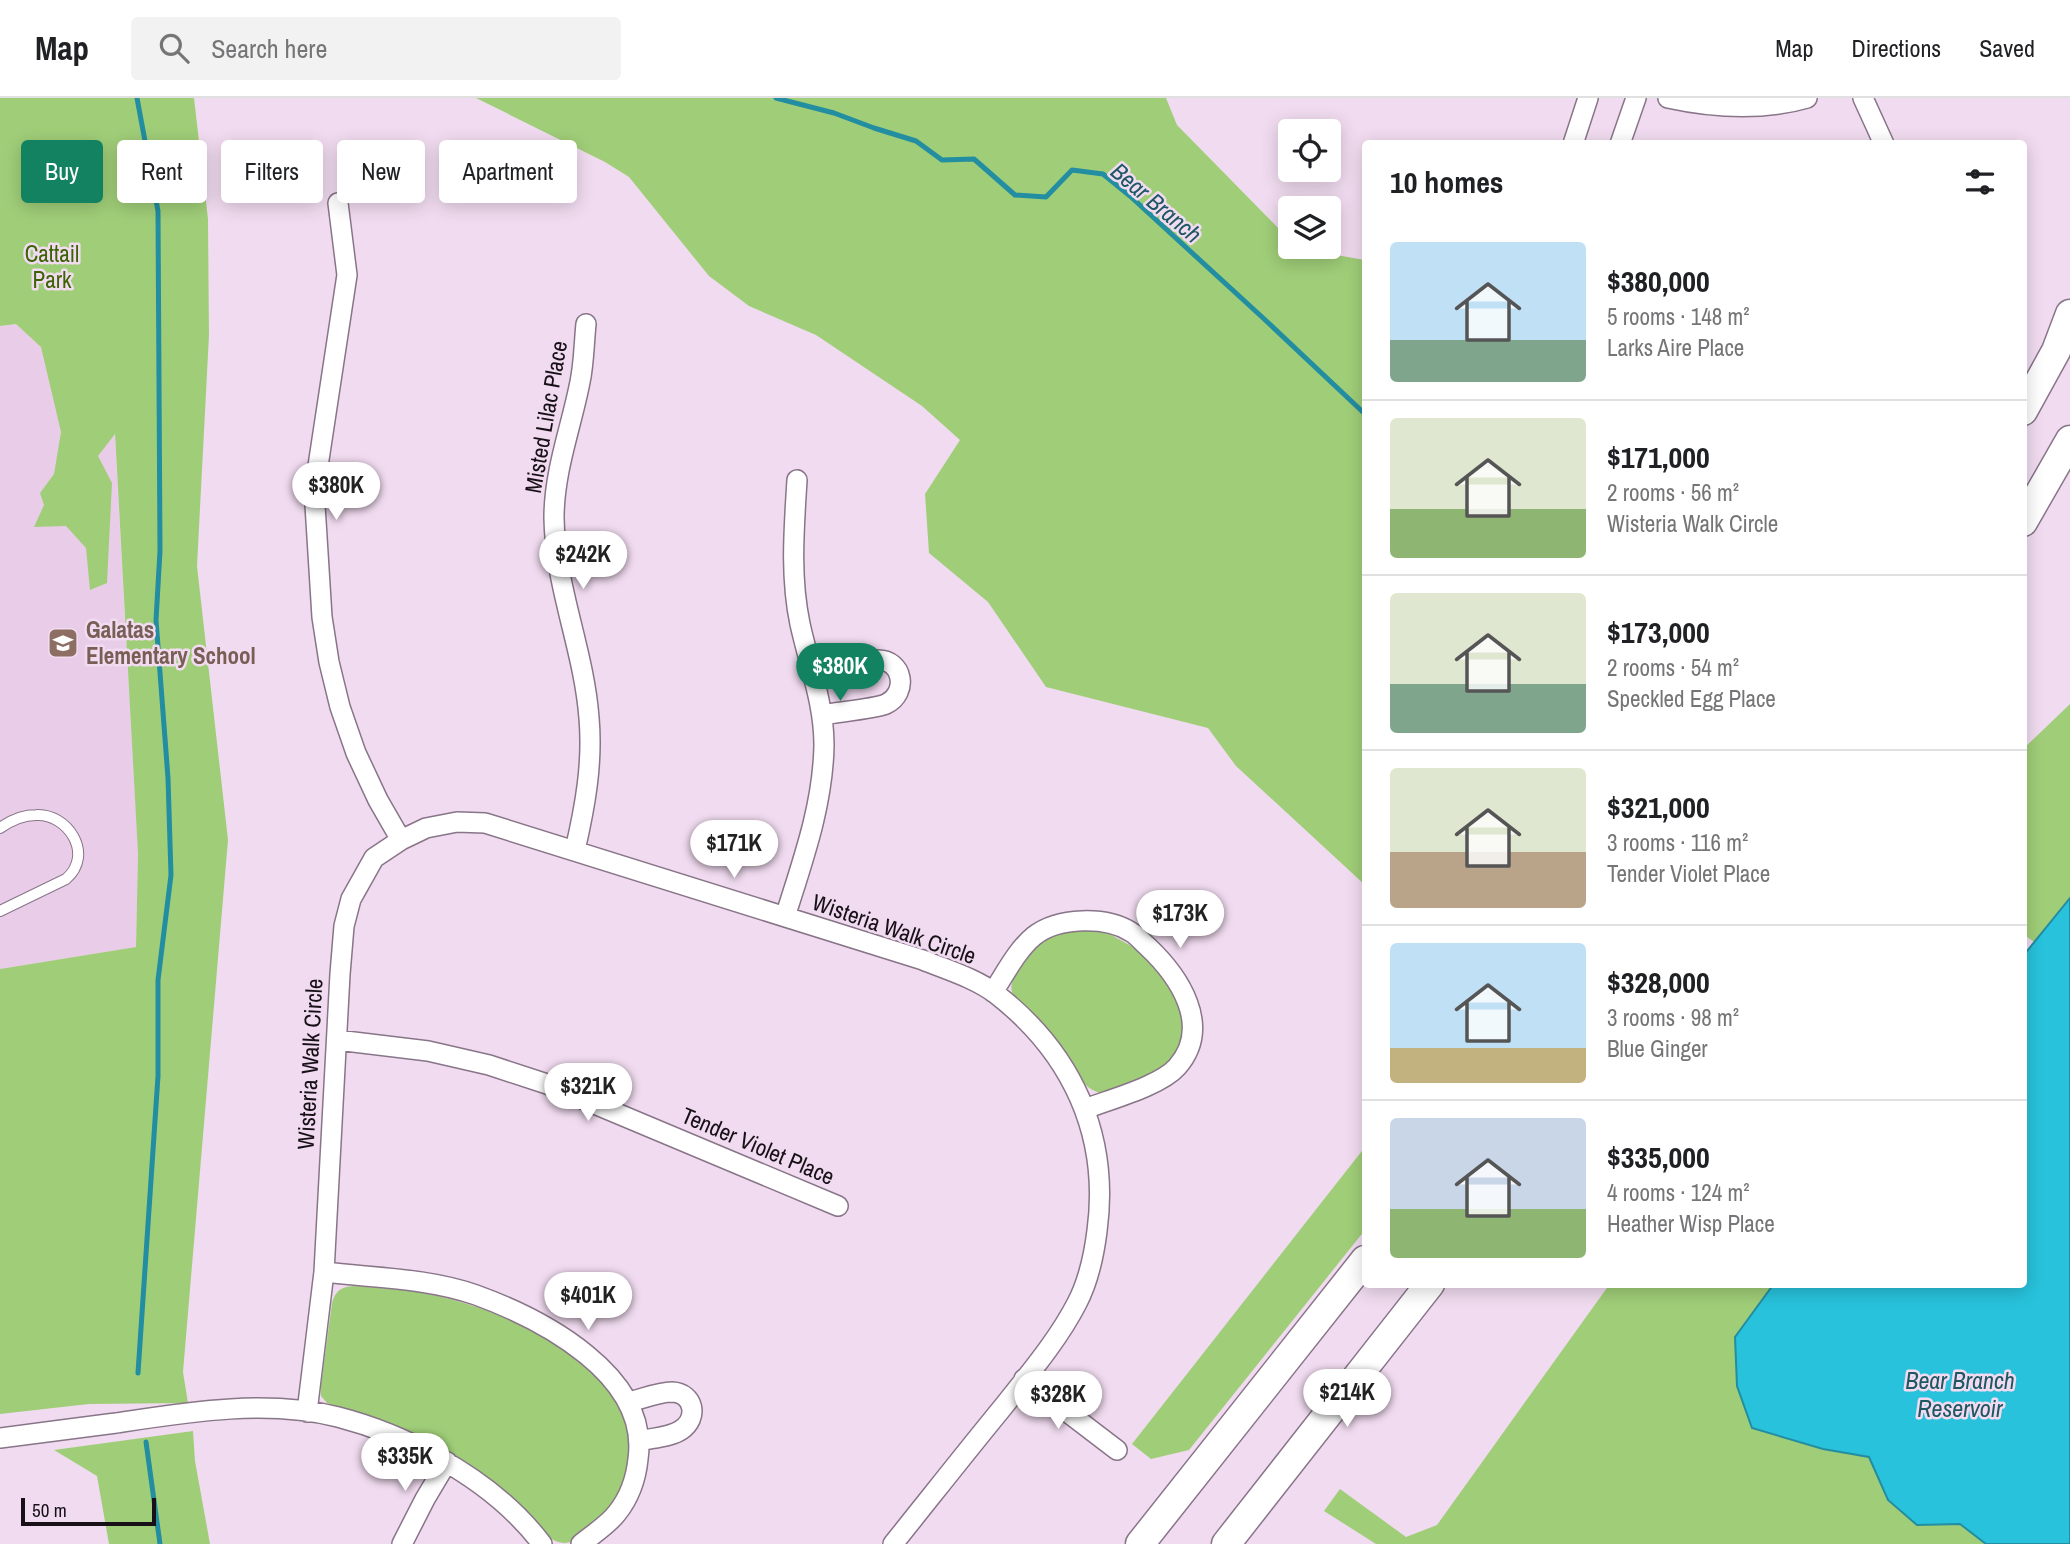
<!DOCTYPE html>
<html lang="en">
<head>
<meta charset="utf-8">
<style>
  body { margin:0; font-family:"Archivo Narrow",sans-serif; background:#f2f2f2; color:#202124; height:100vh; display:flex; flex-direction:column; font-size:26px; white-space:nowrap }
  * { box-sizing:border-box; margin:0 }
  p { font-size:23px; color:#757577 }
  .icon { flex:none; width:38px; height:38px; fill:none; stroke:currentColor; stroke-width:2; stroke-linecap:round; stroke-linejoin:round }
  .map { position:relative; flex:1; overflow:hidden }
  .details { position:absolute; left:1362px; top:42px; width:665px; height:1148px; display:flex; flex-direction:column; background:#fff; border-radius:7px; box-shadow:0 4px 18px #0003 }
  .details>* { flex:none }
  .hud { position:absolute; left:21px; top:42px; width:665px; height:63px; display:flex; gap:14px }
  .fabs { position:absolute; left:1278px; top:21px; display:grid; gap:14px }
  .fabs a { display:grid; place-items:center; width:63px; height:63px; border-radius:7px; background:#fff; box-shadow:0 4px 18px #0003; font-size:35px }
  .scale { position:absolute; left:21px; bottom:18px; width:135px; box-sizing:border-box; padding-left:7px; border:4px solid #171017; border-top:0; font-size:19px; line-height:24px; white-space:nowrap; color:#171017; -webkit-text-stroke:5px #f1dbf0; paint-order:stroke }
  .price { position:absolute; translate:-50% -60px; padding:0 16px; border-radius:24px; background:#fff; color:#222; font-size:23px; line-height:46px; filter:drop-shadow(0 2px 4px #0008) }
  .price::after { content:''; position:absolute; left:50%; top:42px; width:21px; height:16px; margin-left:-10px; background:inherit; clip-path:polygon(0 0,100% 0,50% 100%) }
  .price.on { background:#138260; color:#fff }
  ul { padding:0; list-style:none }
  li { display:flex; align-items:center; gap:21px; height:175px; padding:0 28px }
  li+li { border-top:2px solid #e0e0e0 }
  li span { display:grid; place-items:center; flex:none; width:196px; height:140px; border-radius:7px; color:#555 }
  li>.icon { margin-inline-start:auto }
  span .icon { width:84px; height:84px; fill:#fffc; stroke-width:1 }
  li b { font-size:30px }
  h2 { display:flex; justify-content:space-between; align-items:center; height:84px; padding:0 28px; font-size:30px }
  .pill { padding:0 24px; border-radius:7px; background:#fff; box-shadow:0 4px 18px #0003; font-size:24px; line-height:63px }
  .pill.on { background:#138260; color:#fff }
  header { display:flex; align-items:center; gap:42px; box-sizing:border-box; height:98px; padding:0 35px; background:#fff; border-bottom:2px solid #e0e0e0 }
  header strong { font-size:33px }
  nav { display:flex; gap:38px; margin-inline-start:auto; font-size:24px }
  .search { width:490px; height:63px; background:#f2f2f2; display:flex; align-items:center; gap:18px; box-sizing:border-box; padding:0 24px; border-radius:7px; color:#757577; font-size:26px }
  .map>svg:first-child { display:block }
  .built { fill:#e9cde8 }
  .green { fill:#a0ce78 }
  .water { fill:#28c2dc; stroke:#238da1; stroke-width:2 }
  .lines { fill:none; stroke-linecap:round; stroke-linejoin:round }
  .stream { stroke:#238da1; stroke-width:5 }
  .service-casing { stroke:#887588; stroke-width:12 }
  .minor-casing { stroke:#887588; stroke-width:22 }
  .secondary-casing { stroke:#887588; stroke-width:31 }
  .service { stroke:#fff; stroke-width:10 }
  .minor { stroke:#fff; stroke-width:19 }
  .secondary { stroke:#fff; stroke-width:28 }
  .labels { text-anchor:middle; stroke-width:5; stroke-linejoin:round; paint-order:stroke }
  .park-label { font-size:23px; fill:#3c6303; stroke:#f1dbf0 }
  .street-label { font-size:23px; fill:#171017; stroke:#f1dbf0 }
  .education-label { font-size:23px; font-weight:bold; fill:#785e54; stroke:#f1dbf0; text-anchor:start }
  .water-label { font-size:24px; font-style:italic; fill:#1d5762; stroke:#f1dbf0 }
</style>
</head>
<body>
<header>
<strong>Map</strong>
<div class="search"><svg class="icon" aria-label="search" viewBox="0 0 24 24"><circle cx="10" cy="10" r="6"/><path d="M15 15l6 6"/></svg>Search here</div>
<nav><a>Map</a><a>Directions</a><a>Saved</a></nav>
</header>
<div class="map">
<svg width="2070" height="1446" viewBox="0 0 2070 1446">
  <rect width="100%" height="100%" fill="#f1dbf0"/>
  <path class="built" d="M108 216 138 756 136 849 0 871V228Z"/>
  <path class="green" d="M0 0H194L208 121 209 237 197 468 228 742 183 1274 188 1305 89 1306 0 1316V871L136 849 138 756 115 336 98 358 112 385 107 485 90 492 86 450 66 428 34 429 44 407 40 395 54 376 61 334 41 249 16 226 0 228Z
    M476 0H1166L1177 27 1290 142V149L1365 162V787L1236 668 1208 630 1046 589 988 504 929 455 925 396 960 342 922 308 816 237 749 208 709 178 629 79 605 64Z
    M2070 606V800L2034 844 2023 836V651Z
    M1071 832 1104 833 1135 850 1160 877 1178 903 1184 929 1177 953 1161 974 1104 996C1077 990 1077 969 1063 950 1056 941 1049 932 1042 925 1033 916 1016 906 1012 894 1009 883 1018 873 1024 865 1040 844 1046 840 1071 832Z
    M1365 1049V1132L1189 1352 1151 1361 1132 1346Z
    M1773 1186 1735 1239 1823 1351 1870 1359 1888 1402 1917 1427 1960 1426 1986 1446H1376L1324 1413 1340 1391 1406 1439 1437 1427 1609 1187Z
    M354 1188C375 1190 397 1191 417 1194 476 1204 536 1228 581 1266 594 1277 610 1289 618 1304 626 1320 633 1349 629 1366 627 1377 622 1391 616 1401 609 1414 581 1444 565 1445 557 1445 551 1441 546 1437L500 1391 452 1356 403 1332 327 1305 321 1298V1287L332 1205C336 1192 341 1189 354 1188Z
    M193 1333 195 1363 210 1446H109L97 1378 54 1352Z"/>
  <path class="water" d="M2070 800V1446H1986L1960 1426 1917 1427 1888 1402 1869 1359 1823 1351 1752 1330 1737 1288 1735 1239 1773 1187 2023 1186V858Z"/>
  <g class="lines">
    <path class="stream" d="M137 0 158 113 160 453 156 522 168 680 171 777 158 882V978L138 1275
      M776 0 834 15 874 30 916 43 942 62 974 61 1015 97 1046 99 1072 72 1103 76 1130 98 1262 219 1365 316
      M146 1344 160 1446"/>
    <g class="service-casing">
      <path id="service" d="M0 730C10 723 24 717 36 717 67 715 95 756 66 781L0 813"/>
    </g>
    <g class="minor-casing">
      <path id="minor" d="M1668 0C1714 10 1762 13 1807 0
        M1863 0 1884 46
        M1573 46 1588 0
        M1620 46 1636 0
        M338 105 347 177 318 368 315 407 322 519 329 564 340 609 356 655 378 702 401 742
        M813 574C832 570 859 562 877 562 903 561 909 595 886 606 874 611 837 614 822 617
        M575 752C585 709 593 665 589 620 584 552 555 489 554 420 554 373 571 330 580 284 584 265 584 245 586 226
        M785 819C803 762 823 707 824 647 824 605 809 567 800 526 790 478 794 431 797 382
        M993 894C1005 876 1017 852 1034 838 1058 819 1106 818 1131 834 1137 837 1142 844 1147 848 1179 878 1213 928 1177 969 1160 988 1111 1001 1085 1011
        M337 942 428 953 489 967 547 986 838 1108
        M324 1174C374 1180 428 1180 476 1197 542 1221 650 1277 638 1361 636 1381 629 1400 617 1415 608 1427 593 1436 581 1446
        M1024 1281 1117 1352
        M629 1304C642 1301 658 1294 672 1294 694 1295 699 1320 681 1332 671 1339 652 1340 639 1343
        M307 1314 324 1174 340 876 344 828 351 801 374 760 401 742 426 730 457 724 485 725 923 862C947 872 975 880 996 896 1072 955 1110 1037 1097 1133 1094 1157 1088 1184 1077 1205 1058 1242 1029 1276 1003 1309 966 1354 930 1400 893 1446
        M0 1340C39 1335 77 1330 116 1325 188 1314 266 1301 338 1319 373 1328 405 1341 437 1359 477 1381 514 1409 542 1446
        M402 1446 425 1401 447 1364"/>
    </g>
    <g class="secondary-casing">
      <path id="secondary" d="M2023 313 2056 253 2070 216
        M2023 424 2070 342
        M1140 1446 1365 1162
        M1226 1446 1430 1186"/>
    </g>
    <use href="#service" class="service"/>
    <use href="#minor" class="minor"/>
    <use href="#secondary" class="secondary"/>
  </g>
  <defs>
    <g id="school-square" transform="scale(1.575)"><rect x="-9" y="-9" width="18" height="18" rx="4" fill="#8d6e63" stroke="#f1dbf0"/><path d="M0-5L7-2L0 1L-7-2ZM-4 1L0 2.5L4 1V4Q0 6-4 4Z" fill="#fff"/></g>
  </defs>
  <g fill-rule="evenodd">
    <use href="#school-square" x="63" y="545"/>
  </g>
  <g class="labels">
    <g class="park-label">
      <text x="52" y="164">Cattail<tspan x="52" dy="26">Park</tspan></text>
    </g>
    <g class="street-label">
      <text transform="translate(546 319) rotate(-80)" y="8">Misted Lilac Place</text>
      <text transform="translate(894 831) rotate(19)" y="8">Wisteria Walk Circle</text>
      <text transform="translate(310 966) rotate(-87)" y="8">Wisteria Walk Circle</text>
      <text transform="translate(758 1048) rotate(23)" y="8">Tender Violet Place</text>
    </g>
    <g class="education-label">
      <text x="86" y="540">Galatas<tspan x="86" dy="26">Elementary School</tspan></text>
    </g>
    <g class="water-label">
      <text transform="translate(1156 105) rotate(40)" y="8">Bear Branch</text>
      <text x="1960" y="1291">Bear Branch<tspan x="1960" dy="28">Reservoir</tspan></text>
    </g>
  </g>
</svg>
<div class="fabs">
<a><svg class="icon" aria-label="locate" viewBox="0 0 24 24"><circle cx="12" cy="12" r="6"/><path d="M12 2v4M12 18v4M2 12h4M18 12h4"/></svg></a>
<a><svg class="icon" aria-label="layers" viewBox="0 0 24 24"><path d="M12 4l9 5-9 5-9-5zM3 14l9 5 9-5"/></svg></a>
</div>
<div class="scale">50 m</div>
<b class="price" style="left:336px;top:424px">$380K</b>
<b class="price" style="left:583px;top:493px">$242K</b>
<b class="price on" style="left:840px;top:605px">$380K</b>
<b class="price" style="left:734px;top:782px">$171K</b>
<b class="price" style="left:1180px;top:852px">$173K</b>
<b class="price" style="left:588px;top:1025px">$321K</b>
<b class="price" style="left:588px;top:1234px">$401K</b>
<b class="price" style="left:1347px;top:1331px">$214K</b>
<b class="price" style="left:1058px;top:1333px">$328K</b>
<b class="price" style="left:405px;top:1395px">$335K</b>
<div class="hud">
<a class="pill on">Buy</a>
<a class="pill">Rent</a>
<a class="pill">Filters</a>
<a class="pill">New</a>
<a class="pill">Apartment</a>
</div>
<section class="details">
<h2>10 homes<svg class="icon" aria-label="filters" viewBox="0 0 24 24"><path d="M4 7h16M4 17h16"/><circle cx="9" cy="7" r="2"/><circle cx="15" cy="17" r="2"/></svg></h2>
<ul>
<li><span style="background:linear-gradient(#bfe0f5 70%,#7fa58c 0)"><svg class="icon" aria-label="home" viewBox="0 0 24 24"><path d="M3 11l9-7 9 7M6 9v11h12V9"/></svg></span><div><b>$380,000</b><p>5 rooms · 148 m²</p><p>Larks Aire Place</p></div></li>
<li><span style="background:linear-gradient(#dfe7d0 65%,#8fb573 0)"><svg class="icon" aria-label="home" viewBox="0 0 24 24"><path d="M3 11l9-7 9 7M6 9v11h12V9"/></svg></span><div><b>$171,000</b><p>2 rooms · 56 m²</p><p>Wisteria Walk Circle</p></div></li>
<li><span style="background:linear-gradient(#dfe7d0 65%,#7fa58c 0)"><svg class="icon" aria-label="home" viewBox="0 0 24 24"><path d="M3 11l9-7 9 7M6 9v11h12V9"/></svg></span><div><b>$173,000</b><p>2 rooms · 54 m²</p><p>Speckled Egg Place</p></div></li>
<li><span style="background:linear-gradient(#dfe7d0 60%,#b9a48a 0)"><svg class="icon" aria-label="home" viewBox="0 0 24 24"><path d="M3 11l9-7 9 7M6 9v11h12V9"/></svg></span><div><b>$321,000</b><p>3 rooms · 116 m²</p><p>Tender Violet Place</p></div></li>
<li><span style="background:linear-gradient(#bfe0f5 75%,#c2b280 0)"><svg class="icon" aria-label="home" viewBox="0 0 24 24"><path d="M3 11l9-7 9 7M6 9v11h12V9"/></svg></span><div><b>$328,000</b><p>3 rooms · 98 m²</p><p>Blue Ginger</p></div></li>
<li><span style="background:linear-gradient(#c9d6e8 65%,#8fb573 0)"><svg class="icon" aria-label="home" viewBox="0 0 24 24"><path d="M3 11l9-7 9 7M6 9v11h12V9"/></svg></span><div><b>$335,000</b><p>4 rooms · 124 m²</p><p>Heather Wisp Place</p></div></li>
</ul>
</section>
</div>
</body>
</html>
